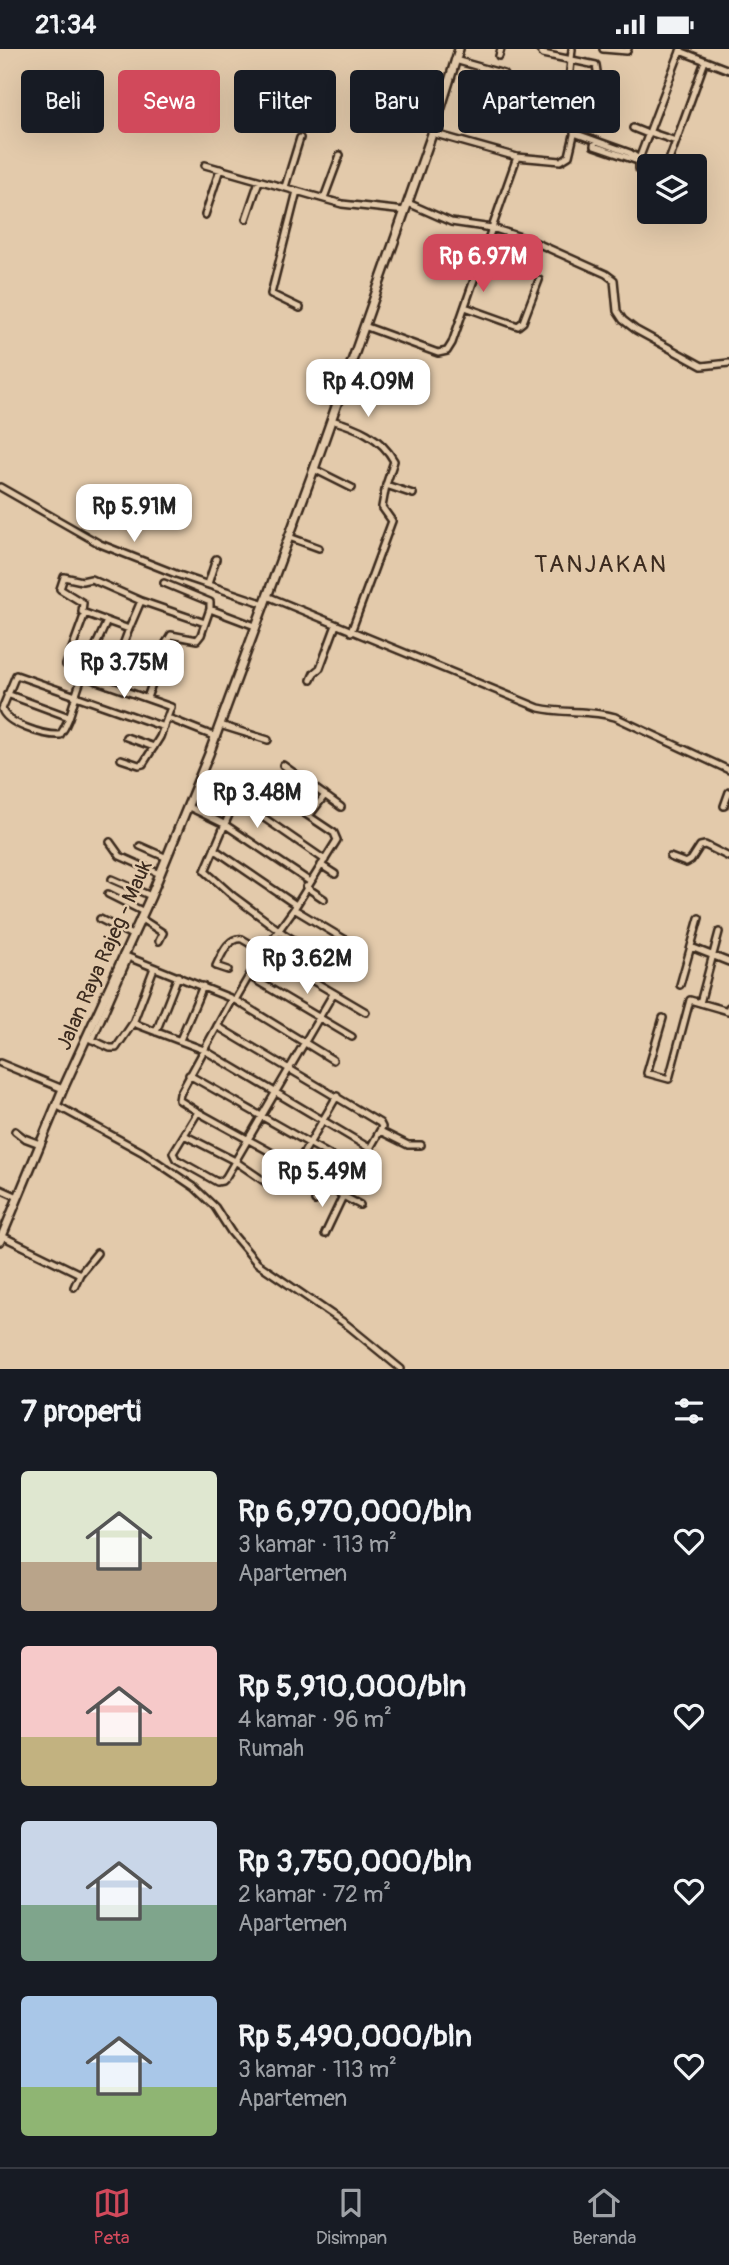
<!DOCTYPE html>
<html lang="id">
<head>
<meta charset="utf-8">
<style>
  body { margin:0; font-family:Pangolin,sans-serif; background:#242831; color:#f1f3f6; height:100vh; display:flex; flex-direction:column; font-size:26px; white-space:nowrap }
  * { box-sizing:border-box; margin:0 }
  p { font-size:23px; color:#9ea1a6 }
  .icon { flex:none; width:38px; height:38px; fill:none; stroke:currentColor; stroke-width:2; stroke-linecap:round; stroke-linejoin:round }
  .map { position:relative; height:1320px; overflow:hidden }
  .drawer { display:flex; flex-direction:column; background:#171b24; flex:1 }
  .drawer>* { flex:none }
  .guide { position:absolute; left:21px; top:21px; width:688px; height:63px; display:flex; gap:14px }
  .fabs { position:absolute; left:637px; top:105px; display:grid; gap:14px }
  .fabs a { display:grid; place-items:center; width:70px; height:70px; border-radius:7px; background:#171b24; box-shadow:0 7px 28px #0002; font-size:35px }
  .price { position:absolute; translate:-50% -60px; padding:0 16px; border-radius:14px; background:#fff; color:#222; font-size:23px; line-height:46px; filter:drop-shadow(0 2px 4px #0008) }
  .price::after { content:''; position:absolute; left:50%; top:42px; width:21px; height:16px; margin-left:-10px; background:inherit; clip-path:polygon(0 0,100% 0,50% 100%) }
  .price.selected { background:#d1495b; color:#fff }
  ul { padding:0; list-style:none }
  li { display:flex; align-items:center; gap:21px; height:175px; padding:0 21px }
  li span { display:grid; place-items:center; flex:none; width:196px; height:140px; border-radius:7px; color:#555 }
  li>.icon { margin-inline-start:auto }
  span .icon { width:84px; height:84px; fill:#fffc; stroke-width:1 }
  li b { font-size:30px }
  h2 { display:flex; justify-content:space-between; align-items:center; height:84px; padding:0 21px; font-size:30px }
  .chip { padding:0 24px; border-radius:7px; background:#171b24; box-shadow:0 7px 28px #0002; font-size:24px; line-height:63px }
  .chip.selected { background:#d1495b; color:#fff }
  .status { display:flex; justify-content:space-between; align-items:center; height:49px; padding:0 35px; background:#171b24; direction:ltr }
  .status svg { height:19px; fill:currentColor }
  .menu { display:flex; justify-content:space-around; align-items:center; height:98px; border-top:2px solid #363941; background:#171b24; font-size:19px; color:#9ea1a6 }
  .menu a { display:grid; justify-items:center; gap:4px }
  .menu .selected { color:#d1495b }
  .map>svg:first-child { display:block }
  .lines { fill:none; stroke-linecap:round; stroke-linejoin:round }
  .minor-casing { stroke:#3b2a1e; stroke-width:10 }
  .secondary-casing { stroke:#3b2a1e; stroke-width:12 }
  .minor { stroke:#e3caab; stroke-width:5 }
  .secondary { stroke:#e3caab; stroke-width:7 }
  .labels { text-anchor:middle; stroke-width:5; stroke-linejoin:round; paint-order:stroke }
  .street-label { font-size:21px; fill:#3b2a1e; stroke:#e3caab }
  .quarter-label { font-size:24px; letter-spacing:2px; fill:#3b2a1e; stroke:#e3caab }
</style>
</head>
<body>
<div class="status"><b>21:34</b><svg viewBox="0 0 49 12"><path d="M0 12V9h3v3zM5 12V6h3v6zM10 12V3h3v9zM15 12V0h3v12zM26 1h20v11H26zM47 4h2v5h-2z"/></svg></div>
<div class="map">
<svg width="729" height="1320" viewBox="0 0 729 1320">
  <rect width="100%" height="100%" fill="#e3caab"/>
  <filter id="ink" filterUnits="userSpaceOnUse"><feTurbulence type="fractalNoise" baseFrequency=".0143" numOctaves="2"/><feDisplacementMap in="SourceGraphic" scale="14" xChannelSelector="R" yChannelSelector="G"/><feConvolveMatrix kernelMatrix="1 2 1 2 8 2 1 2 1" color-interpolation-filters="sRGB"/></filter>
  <g filter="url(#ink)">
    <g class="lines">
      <g class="minor-casing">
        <path id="minor" d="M539 0 543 5 596 16 598 29
          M603 0 627 2 628 0
          M680 2 729 21
          M499 7 501 0
          M455 11 504 25 506 28 503 44 508 46 507 56
          M567 54 572 0
          M633 79 648 85
          M649 83 676 92
          M432 84 517 108 561 112 569 107 578 69
          M574 84 630 104 639 110
          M595 92 594 97 635 111 639 110
          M517 108 492 179 530 191 606 225 614 231 617 262 623 271 636 281 702 317 729 314
          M205 116 342 155 405 162
          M667 117 705 12
          M649 125 639 120V110L681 0
          M285 138 300 89
          M297 142 271 245 300 259
          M324 149 340 106
          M205 166 220 120
          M246 170 259 132
          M465 258 518 277 523 273 539 231
          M364 277 438 304 447 302 452 294 492 179 451 173 408 154
          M331 371C357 378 381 388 394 412L386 436 382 458 392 472 351 583
          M314 420 352 439
          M386 436 413 445
          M0 438 100 495 176 525 265 555
          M289 488 319 499
          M164 534 210 553V560
          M208 535 216 510
          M267 547 539 659C564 665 590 660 615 668L729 721
          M141 552 129 580 82 563 83 554 60 540 64 528 82 532 91 530 141 552 205 574
          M107 572C98 593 87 613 80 634 73 652 71 671 60 686 45 687 6 675 2 660L16 626 164 678
          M66 616 85 564
          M83 627 171 658 160 688 143 715 139 716 121 710
          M311 631 314 624 320 619 336 576
          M108 636 129 580
          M7 645 69 668
          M147 649 166 594 171 586 197 591 201 586 210 560 255 577
          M168 669 216 688
          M220 676 268 691
          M126 688 154 698
          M283 716 341 758
          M724 757 729 743
          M189 758 224 775 309 832
          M309 767 325 746
          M110 793 120 807 160 825
          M140 797 167 809
          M214 800 296 856
          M670 808 686 814 691 811 700 797 705 796 729 808
          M321 816 335 825
          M112 830 151 847
          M306 838 324 850
          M108 845 144 863
          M294 860 354 896
          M140 869 163 884 159 892
          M100 870 132 886
          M691 898 729 913
          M313 903 284 885 233 847 205 822 234 754 238 751 325 811
          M123 906 235 951 333 1011
          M228 921 216 917C222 905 228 888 242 890L366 963
          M249 927 352 988
          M680 936 699 869
          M232 950 180 1045 179 1051 198 1063 173 1104 176 1110 217 1133 222 1132 226 1128 333 945
          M235 951 263 903 294 860 337 791 334 784 258 733 255 734 243 753
          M700 954 719 883
          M663 969 647 1024 669 1030 690 951 728 962 729 958
          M133 974 154 919
          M156 983 178 927
          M86 988 110 999H116L133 974 204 1001 371 1100
          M92 991 128 909
          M180 991 203 937
          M0 1014 63 1040
          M189 1026 358 1122
          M56 1056 142 1103 194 1138 215 1158 231 1183 257 1214 346 1275 401 1320
          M198 1063 296 1117 343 1147 382 1078 380 1074 217 977
          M15 1082 24 1089 40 1095
          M380 1082 408 1096H421
          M184 1086 235 1112 277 1141 282 1140 307 1124
          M296 1117 337 1047
          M0 1140 18 1148
          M315 1152 324 1135
          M325 1185 343 1147 360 1156
          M2 1187 80 1225
          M74 1238 80 1225 97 1204"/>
      </g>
      <g class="secondary-casing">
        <path id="secondary" d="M0 1192 63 1040 151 847 209 705 314 420 439 65 459 0"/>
      </g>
      <use href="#minor" class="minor"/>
      <use href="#secondary" class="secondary"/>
    </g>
  </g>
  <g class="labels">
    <g class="street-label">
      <text transform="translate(104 906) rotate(-66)" y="7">Jalan Raya Rajeg - Mauk</text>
    </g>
    <g class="quarter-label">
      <text x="601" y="523">TANJAKAN</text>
    </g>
  </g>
</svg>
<div class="fabs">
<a><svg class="icon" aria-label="layers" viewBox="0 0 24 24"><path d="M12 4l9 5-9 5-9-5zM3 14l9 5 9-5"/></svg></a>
</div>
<b class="price selected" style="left:483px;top:245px">Rp 6.97M</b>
<b class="price" style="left:368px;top:370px">Rp 4.09M</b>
<b class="price" style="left:134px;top:495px">Rp 5.91M</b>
<b class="price" style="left:124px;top:651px">Rp 3.75M</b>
<b class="price" style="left:257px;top:781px">Rp 3.48M</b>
<b class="price" style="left:307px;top:947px">Rp 3.62M</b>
<b class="price" style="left:322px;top:1160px">Rp 5.49M</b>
<div class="guide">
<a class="chip">Beli</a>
<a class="chip selected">Sewa</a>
<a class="chip">Filter</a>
<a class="chip">Baru</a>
<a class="chip">Apartemen</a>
</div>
</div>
<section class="drawer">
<h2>7 properti<svg class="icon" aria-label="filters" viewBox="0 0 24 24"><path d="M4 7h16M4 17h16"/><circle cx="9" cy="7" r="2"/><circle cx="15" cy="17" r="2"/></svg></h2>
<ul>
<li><span style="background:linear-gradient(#dfe7d0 65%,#b9a48a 0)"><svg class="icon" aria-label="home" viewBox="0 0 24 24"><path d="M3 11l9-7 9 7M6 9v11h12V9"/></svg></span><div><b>Rp 6,970,000/bln</b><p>3 kamar · 113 m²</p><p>Apartemen</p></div><svg class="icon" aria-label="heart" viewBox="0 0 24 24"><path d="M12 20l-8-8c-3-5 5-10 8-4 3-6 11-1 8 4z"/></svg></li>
<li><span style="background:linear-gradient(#f6c9c9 65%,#c2b280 0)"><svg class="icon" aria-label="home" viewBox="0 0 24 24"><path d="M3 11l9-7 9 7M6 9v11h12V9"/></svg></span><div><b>Rp 5,910,000/bln</b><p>4 kamar · 96 m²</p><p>Rumah</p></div><svg class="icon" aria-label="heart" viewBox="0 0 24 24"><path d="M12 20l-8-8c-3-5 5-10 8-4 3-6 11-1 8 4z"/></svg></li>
<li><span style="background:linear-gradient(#c9d6e8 60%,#7fa58c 0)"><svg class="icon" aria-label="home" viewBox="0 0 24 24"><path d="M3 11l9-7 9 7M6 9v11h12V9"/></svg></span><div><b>Rp 3,750,000/bln</b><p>2 kamar · 72 m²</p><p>Apartemen</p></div><svg class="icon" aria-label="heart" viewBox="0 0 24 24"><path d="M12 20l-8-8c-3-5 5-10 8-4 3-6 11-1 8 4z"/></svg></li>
<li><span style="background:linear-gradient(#a9c7e8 65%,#8fb573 0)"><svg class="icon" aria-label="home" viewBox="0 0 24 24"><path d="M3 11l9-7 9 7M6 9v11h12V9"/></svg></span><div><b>Rp 5,490,000/bln</b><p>3 kamar · 113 m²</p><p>Apartemen</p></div><svg class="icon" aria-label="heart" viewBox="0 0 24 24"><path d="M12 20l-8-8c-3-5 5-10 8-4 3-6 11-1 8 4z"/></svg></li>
</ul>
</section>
<nav class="menu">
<a class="selected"><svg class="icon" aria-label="map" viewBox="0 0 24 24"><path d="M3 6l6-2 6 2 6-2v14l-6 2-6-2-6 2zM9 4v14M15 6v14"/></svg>Peta</a>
<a><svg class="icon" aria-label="saved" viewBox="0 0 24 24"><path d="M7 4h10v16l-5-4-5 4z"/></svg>Disimpan</a>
<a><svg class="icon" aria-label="home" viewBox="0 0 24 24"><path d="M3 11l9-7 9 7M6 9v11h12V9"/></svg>Beranda</a>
</nav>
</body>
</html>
